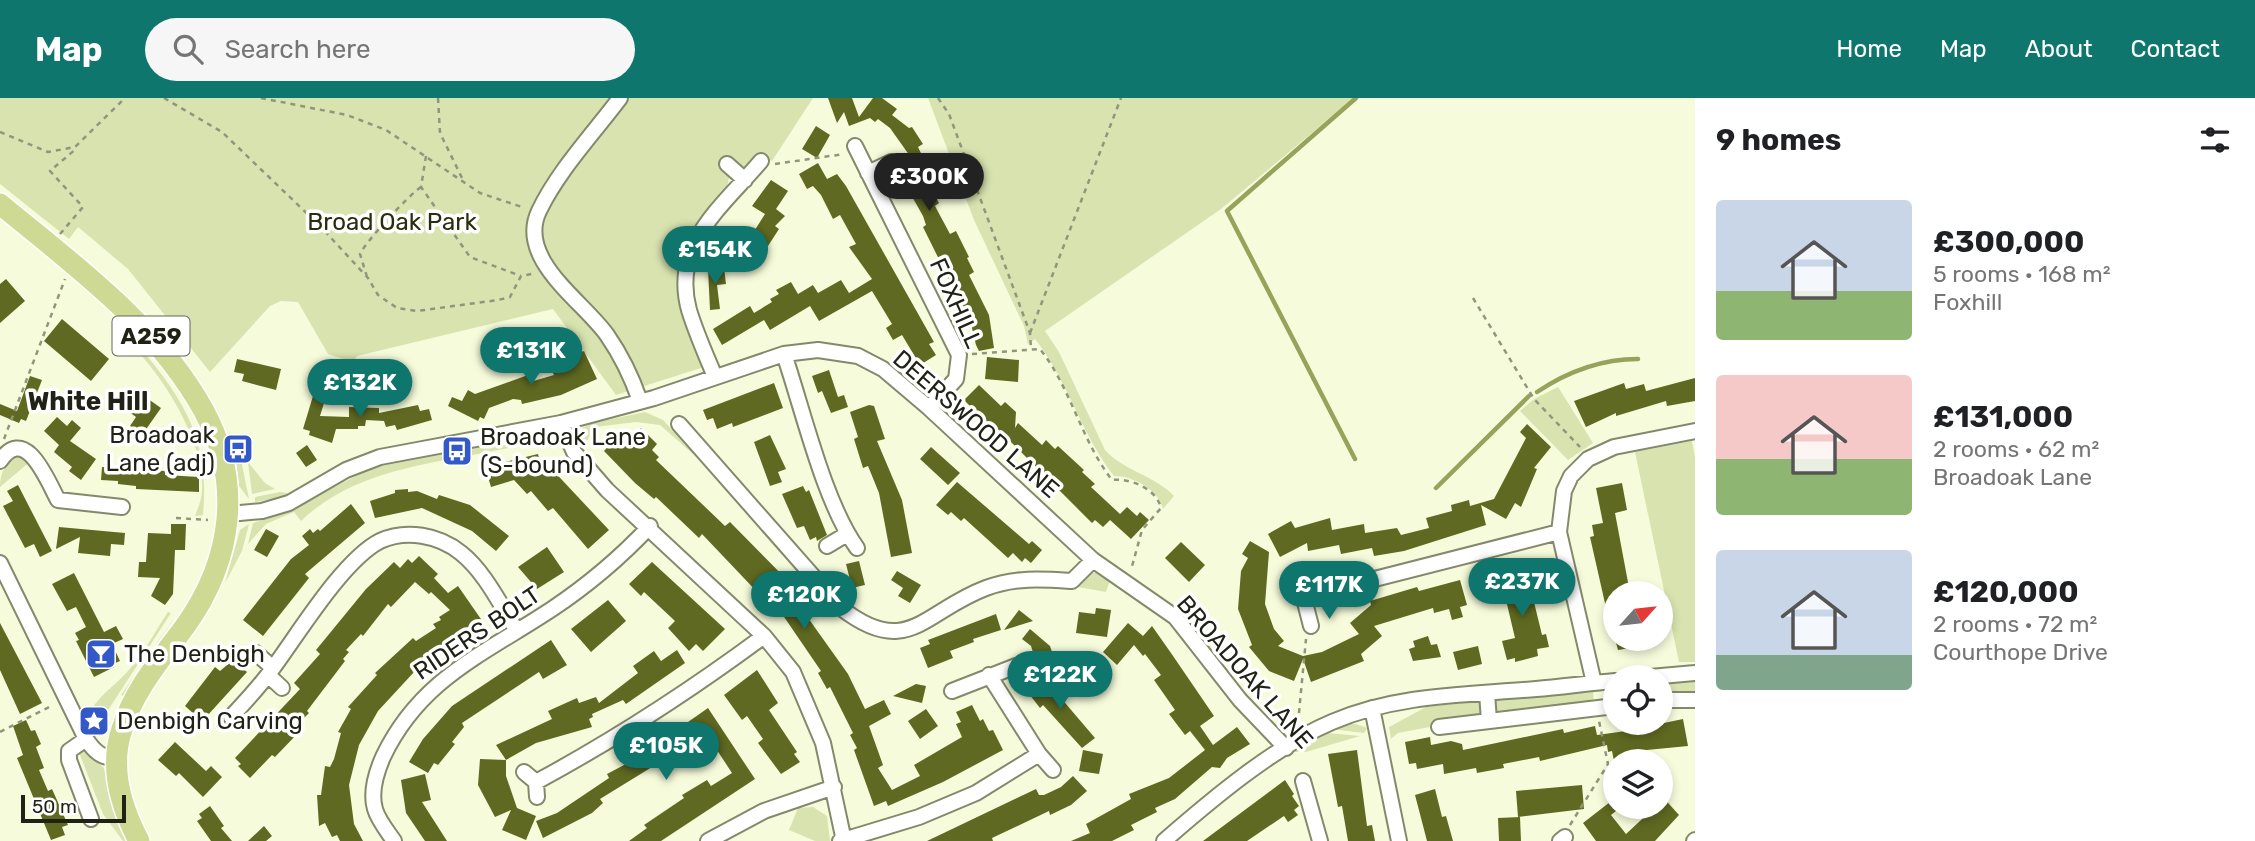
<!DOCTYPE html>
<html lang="en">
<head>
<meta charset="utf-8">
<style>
  body { margin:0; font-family:Rubik,sans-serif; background:#f6f6f6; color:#202124; height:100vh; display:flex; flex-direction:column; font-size:26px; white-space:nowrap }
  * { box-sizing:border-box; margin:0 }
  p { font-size:23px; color:#757577 }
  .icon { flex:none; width:38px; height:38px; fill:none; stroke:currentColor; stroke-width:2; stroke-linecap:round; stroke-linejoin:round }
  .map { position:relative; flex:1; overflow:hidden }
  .panel { display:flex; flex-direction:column; background:#fff; width:560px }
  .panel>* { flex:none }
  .needle { width:46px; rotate:63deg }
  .buttons { position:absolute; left:1603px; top:483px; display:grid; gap:14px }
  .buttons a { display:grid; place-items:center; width:70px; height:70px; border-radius:50%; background:#fff; box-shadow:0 4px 10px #0003; font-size:35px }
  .scale { position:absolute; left:21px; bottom:18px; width:105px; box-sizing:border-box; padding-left:7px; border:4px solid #202216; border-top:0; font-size:19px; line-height:24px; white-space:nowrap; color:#202216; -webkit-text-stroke:5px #fff; paint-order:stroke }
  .price { position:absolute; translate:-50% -60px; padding:0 16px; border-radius:24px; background:#0f766e; color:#fff; font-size:23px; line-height:46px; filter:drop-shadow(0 2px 4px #0008) }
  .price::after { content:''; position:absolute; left:50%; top:42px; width:21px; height:16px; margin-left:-10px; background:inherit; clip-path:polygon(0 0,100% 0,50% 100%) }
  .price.selected { background:#222; color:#fff }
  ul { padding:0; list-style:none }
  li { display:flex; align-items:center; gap:21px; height:175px; padding:0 21px }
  li span { display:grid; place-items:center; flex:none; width:196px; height:140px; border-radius:7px; color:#555 }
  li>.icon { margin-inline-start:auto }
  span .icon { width:84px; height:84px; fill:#fffc; stroke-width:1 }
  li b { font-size:30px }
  h2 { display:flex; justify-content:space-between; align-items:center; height:84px; padding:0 21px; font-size:30px }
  header { display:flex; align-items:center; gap:42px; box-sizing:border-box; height:98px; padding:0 35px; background:#0f766e; color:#fff }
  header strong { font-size:33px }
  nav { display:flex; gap:38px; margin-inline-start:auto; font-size:24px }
  .search { width:490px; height:63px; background:#f6f6f6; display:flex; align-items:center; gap:18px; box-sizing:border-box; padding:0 24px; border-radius:38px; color:#757577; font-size:26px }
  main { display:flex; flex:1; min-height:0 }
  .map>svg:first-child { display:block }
  .green { fill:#d9e3af }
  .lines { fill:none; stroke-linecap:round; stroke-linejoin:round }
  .stream { stroke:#97a25b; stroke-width:4.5 }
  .building { fill:#606921 }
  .minor-casing { stroke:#83896b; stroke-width:18 }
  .highway-casing { stroke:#fff; stroke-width:24 }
  .path { stroke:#91957e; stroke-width:2.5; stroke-dasharray:5 5; stroke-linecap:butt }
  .minor { stroke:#fff; stroke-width:14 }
  .highway { stroke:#ceda93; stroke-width:21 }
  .labels { text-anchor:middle; stroke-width:7; stroke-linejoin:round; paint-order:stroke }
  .shield { fill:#fff; stroke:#63645c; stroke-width:2 }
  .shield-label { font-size:23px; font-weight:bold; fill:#202216 }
  .park-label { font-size:24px; fill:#292d0d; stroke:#fff }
  .street-label { font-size:24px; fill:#202216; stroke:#fff }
  .poi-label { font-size:24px; fill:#202216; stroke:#fff; text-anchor:start }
  .neighbourhood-label { font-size:26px; font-weight:bold; fill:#202216; stroke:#fff }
</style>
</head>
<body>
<header>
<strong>Map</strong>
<div class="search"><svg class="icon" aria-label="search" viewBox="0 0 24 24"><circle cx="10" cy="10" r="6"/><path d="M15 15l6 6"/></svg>Search here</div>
<nav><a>Home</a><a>Map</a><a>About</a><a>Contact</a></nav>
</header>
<main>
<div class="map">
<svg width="1695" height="743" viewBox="0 0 1695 743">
  <rect width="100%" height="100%" fill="#f6fcdb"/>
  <path class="green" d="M0 0H813L772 63 758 58 749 67 740 69 731 60 721 69 729 80C726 100 709 114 696 129 661 172 688 224 704 269L616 297 553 211 357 258 353 264 328 256 298 204 281 203 270 208 210 274 128 171 78 129 69 141 0 86Z
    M928 0H1354L1221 111 1045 233 1059 254 1105 352C1124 373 1154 377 1174 398L1163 411C1158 391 1133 378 1114 378 1081 336 1068 283 1035 241L1028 246 1024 228 974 122Z
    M127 233C177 294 211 333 203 417L195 418C198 410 202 401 202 392 205 342 159 270 123 239Z
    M1558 289 1593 345 1568 362 1520 313 1534 301Z
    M645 314 663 322 700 362 660 327 636 324 595 329 585 346 581 337 582 330 593 325Z
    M544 335 551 336 558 348 545 341C463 365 365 361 301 423L294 414 266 426 248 446 253 425 292 411 381 365Z
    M1692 343 1695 359V564H1679L1635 354Z
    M235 352H239L249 401 239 388Z
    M23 357 32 362 0 389C0 374 7 360 23 357Z
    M248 364 265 385 275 391 252 396Z
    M280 394 287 395 288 398 255 404V399Z
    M249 426 242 453 225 485 240 432Z
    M1091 475H1101L1110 482 1106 494 1078 489Z
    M168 514 171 515 92 637 86 623C95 599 112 591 128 573 144 556 155 533 168 514Z
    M175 519 123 598 121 597Z
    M1684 582 1695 583V597L1661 598V586Z
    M1593 592 1594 606 1495 615 1494 601Z
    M1480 603 1482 619 1398 635 1391 641 1389 629 1426 609Z
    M1344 626H1356L1367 630 1364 635 1331 631Z
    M1327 635 1360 638 1306 654H1294Z
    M78 652H84L104 670 114 714 128 743H123L103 716Z
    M813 709 827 718 830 743H815L789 732 798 710Z"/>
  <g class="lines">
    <path class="stream" d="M1537 294C1567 274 1602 261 1638 261
      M1355 361 1227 113 1356 0
      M1436 390 1529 298"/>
  </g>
  <path class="building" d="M828 0H852L859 19 873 0H882L897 11 892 17 909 30 912 29 923 46 918 49 940 95 935 98 939 105 935 108 950 136 956 133 969 159 967 160 974 174 969 177 989 217 994 250 979 253 976 247 971 226 923 129 926 127 923 118 901 79 912 73 907 64 912 61 890 30 878 21 875 24 870 20 849 28 844 14 837 25Z
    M816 28 830 37 817 60 802 51Z
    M818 65 827 81 837 76 846 88 934 244 929 246 936 257 920 267 902 237 893 242 886 230 892 226 872 193 819 223 810 208 770 232 764 222 722 247 713 231 750 208 754 215 772 204 770 201 779 196 776 192 791 184 798 196 813 187 818 195 841 182 849 195 872 181 849 149 856 146 840 117 833 121 821 97 813 88 807 91 799 76Z
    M771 82 788 93 776 111 785 118 775 128 779 131 768 148 760 143 746 166 728 157 732 149 723 144 728 133 748 143 765 116 752 108Z
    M724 170 726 186 717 187 720 211 710 212 708 171Z
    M6 181 25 203 0 225V186Z
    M62 221 109 261 91 283 44 243Z
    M579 249 581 254 584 253 597 281 561 297 522 306 521 302 513 301 489 310 484 321 480 319 478 323 448 308 452 299 462 303 468 292 475 296 528 277 530 284 554 277 550 270 560 265 559 258Z
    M987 259 1019 262 1018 284 985 281Z
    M237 261 281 271 276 292 242 283 244 276 234 274Z
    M829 272 838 299 844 297 848 309 831 315 822 293 818 295 812 278Z
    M30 278 42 282 26 323 21 321 19 325 0 317V306L17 313Z
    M1695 280V303L1667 308 1666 303 1616 318V315L1586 329 1574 303 1624 285 1626 291 1644 286 1646 293Z
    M774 285 783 310 733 329 732 325 717 331 713 320 707 322 703 312Z
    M979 287 1001 308 1005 304 1016 314 1015 330 1018 325 1042 347 1046 342 1055 351 1058 348 1084 372 1082 374 1095 386 1091 389 1120 416 1127 409 1137 418 1140 414 1149 422 1131 441 1110 422 1103 429 1095 422 1092 425 1005 338 1003 340 972 315 974 312 964 302Z
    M134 291 161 310 142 337 130 328 136 319 121 308Z
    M313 298 325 302 320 318 349 319V309L379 310V315L418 307 420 313 429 311 432 322 397 332 395 327 386 329 384 323 366 322 365 328H358V331H336L332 345 309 337 310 333 303 331Z
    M869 307 874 308 885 341 877 343 902 402 912 455 891 459 879 395 868 368 863 370 854 341 858 339 850 314Z
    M57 319 67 328 72 322 81 330 70 343 96 361 81 382 69 373 72 369 54 354 59 347 44 333Z
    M1527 326 1551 349 1534 370 1537 371 1521 409 1515 405 1506 421 1481 407 1486 427 1404 453 1374 458 1372 450 1341 456 1339 447 1308 453 1307 445 1280 459 1268 436 1291 423 1295 430 1330 420 1332 432 1364 426 1365 435 1397 430 1401 437 1429 430 1426 420 1452 413 1451 407 1469 402 1470 408 1494 401 1526 340 1520 334Z
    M641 330 657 346 652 352 659 359 656 362 725 428 730 424 802 497 796 503 848 576 865 611 884 602 891 616 869 628 883 667 878 670 892 692 920 678 914 667 962 639 956 626 961 624 956 614 972 607 980 623 983 621 989 633 993 632 1003 652 943 684 888 708 886 703 874 708 854 652 857 650 850 637 853 635 830 589 827 591 818 575 821 573 780 513 778 515 760 497 702 436 699 440 656 399 654 401 635 385 604 353 614 342 617 345 623 339 628 344Z
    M770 337 786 371 778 374 782 384 770 388 754 344Z
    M307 347 317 362 306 369 296 355Z
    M931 349 960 375 948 387 920 361Z
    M538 356 542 372 548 367 609 432 588 451 553 410 548 413 531 393 527 396 514 382 491 389 485 369Z
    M102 369 165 373V377L199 379V394L136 391V388L118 386V383L101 382Z
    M957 384 1029 446 1032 443 1042 452 1031 465 1025 460 1022 464 1013 455 1008 460 964 420 961 423 951 414 948 417 936 407Z
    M1622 385 1627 412 1615 415 1630 495H1615V522L1609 523 1590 439 1594 438 1592 427 1603 425 1596 390Z
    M18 387 52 453 40 459 34 446 25 450 3 408 13 403 7 393Z
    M803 388 806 394 809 392 827 437 817 443 816 439 810 442 804 428 797 430 782 396Z
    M408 391V394L417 393 437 401 439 397 470 407 509 438 496 453 472 433 422 410 375 420 370 403 395 395V392Z
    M351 406 365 425 305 476 309 480 263 538 243 522 291 461 309 447 302 438 310 431 313 435 318 431 320 433Z
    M171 426H186L185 452H175L173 496 165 507 151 498 160 480 138 479 139 464H146L148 435 171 436Z
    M59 429 125 435 124 447 111 446 110 458 78 455 80 439 56 451Z
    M266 431 279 438 267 459 254 452Z
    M1250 443 1269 454 1265 506 1274 531 1284 543 1278 548 1303 558 1322 554 1359 536 1350 525 1371 507 1370 503 1417 489 1419 493 1460 482 1467 507 1460 509 1463 519 1452 522 1449 511 1434 515 1433 510 1374 528 1382 538 1361 556 1364 563 1311 584 1303 561 1294 583 1269 573 1249 549 1252 547 1238 511 1241 473 1248 460 1242 456Z
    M1181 444 1205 467 1189 484 1165 460Z
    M547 449 564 474 537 491 518 469Z
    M419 458 438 476 434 480 448 495 458 488 483 524 427 560 378 613 359 647 349 687 354 726 363 743H340L337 737 332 739 325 725 319 728 317 697H321L325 668 330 669 334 661 341 635 338 634 351 611 348 609 377 577 375 575 413 540 416 543 436 530 433 526 441 522 439 519 450 512 431 494 429 496 415 484 391 509 388 506 363 538 361 536 346 552 349 554 343 561 345 563 307 613 309 615 302 622 304 625 298 631 300 633 275 659 272 657 250 680 238 668 241 666 235 660 300 591 294 585 320 556 316 552 366 491 394 464 400 470 408 461 412 465Z
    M859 463 865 487 852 490 846 466Z
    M652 464 725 531 703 553 696 546 689 553 668 530 675 523 644 494 641 498 629 486Z
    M1526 471 1542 537 1546 536 1549 549 1537 551 1538 558 1515 564V560L1507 562 1502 543 1515 540 1506 502 1502 501 1500 477Z
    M897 473 921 487 910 505 898 498 903 490 891 482Z
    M74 475 104 534 116 528 123 541 112 546 120 563 113 566 114 569 94 579 76 543 79 542 75 535 86 529 76 509 67 513 52 486Z
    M608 502 626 523 591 554 571 531Z
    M1096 510 1111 512 1107 539 1076 535 1079 514 1095 516Z
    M1019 512 1033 523 1004 532Z
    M996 516 1001 532 973 541 974 544 950 553 953 560 928 570 920 550 930 546 928 542Z
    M0 525 42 605 20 616 0 572Z
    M1128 525 1143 538 1152 528 1171 555 1214 618 1200 628 1213 647 1237 629 1250 646 1227 660 1220 670 1212 669 1175 701 1155 710 1157 714 1131 727 1134 732 1112 743H1071L1090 735 1086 726 1131 701 1129 696 1169 680 1205 652 1190 633 1185 637 1169 616 1175 612 1154 582 1161 577 1145 556 1143 558 1134 547 1117 567 1103 554Z
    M1030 531 1050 548 1058 572 1040 577 1031 548 1022 541Z
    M1428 538 1431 547 1437 546 1441 559 1413 563 1409 551 1415 549 1413 543Z
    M1615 541H1649V547L1618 552Z
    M551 542 567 567 543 581 539 574 462 625 464 629 452 644 455 646 438 667 434 665 428 675 409 664 423 641 452 608Z
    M1478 548 1482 566 1458 572 1453 554Z
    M677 552 685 565 626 606 623 602 592 616 593 619 589 621 592 629 536 645 506 662V678L517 710 536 718 526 742 502 732 511 712 495 719 478 687 480 661 506 662 496 647 552 621 548 613 577 600 579 605 596 599 599 605 638 575 633 568 654 553 661 563Z
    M233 562 247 574 207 618 199 611 194 616 185 608 215 569 220 573Z
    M757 572 778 605 769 612 797 654 794 656 800 664 781 676 758 645 763 641 747 618 742 622 724 597Z
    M1043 579 1095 640 1082 650 1043 607 1040 610 1026 592Z
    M916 586 926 588 922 605 893 598Z
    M708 610 755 681 661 743H629L647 730 644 727 684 700 682 697 707 682 711 688 732 675 711 643 697 653 691 645 600 701 603 705 592 715 543 740 536 723 557 715 609 680 607 676 660 648 658 645Z
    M926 611 938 628 920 641 908 623Z
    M1683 621 1688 648 1626 654 1628 663H1614L1612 653 1608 654 1607 647 1540 663 1539 659 1503 666 1504 670 1477 675 1476 670 1444 676 1443 666 1417 671 1416 665 1409 666 1405 644 1430 639 1431 647 1451 643 1462 646 1463 652 1563 631 1564 635 1595 628 1597 637 1626 633 1625 628 1644 625 1645 629Z
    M26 622 31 633 35 632 41 646 36 649 44 670 39 672 48 693 52 691 68 727 62 729 65 737 51 742 17 660 23 657 13 628Z
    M175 644 206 673 211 668 222 679 203 699 179 675 176 678 158 662Z
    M1083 652 1103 656 1099 676 1079 673Z
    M1357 652 1367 728 1372 727 1375 743H1348L1342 708 1338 709 1328 656Z
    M425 676 431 702 422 704 447 743H425L406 715 401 682Z
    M1073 678 1087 693 1071 707 1050 717 1049 713 992 740 993 743H927L1036 691 1039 697H1044L1061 689Z
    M1285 682 1294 696 1292 698 1299 708 1294 712 1298 717 1288 724 1284 718 1247 743H1203Z
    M1582 687 1584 711 1518 719 1516 693Z
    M1435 691 1442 719 1446 718 1453 743H1427L1415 697Z
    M1661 697 1679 717 1655 743H1596L1583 725 1610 704 1616 713 1611 717 1626 736 1655 709H1661Z
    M210 708 224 728 221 730 232 743H211L197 723 202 720 199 716Z
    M1520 719 1521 743H1499L1498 720Z
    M264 728 272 738 266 743H248Z"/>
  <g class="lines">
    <g class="minor-casing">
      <path id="minor" d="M620 0C593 36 558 73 539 113 516 161 583 203 607 237 621 257 632 280 640 303
        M855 48 959 257 956 281 929 310
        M727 66 745 82
        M868 75 891 64
        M784 256C803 312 824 404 857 450
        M715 279C706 257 696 235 689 212 671 146 722 109 761 63
        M561 325 574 354 607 392 764 538 793 574 823 645 844 743
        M679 326 841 510C908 562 924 513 986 490 1015 479 1042 481 1072 483L1093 462
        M0 363C26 325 48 384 58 402L122 409
        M229 416 262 413 289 405 346 372 380 359 561 325 654 300 784 256 818 252 858 258 883 271 929 310 1093 462 1175 519 1240 602 1286 650
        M827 448 847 436
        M0 465 86 641C94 653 102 661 117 660
        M1297 473 1311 528
        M1304 499 1559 434
        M256 555 273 570
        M268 577 282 590
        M1650 579 1695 575
        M1594 585 1559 434 1564 393 1571 378 1588 361 1614 349 1695 333
        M952 593 1016 568
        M1487 595 1489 623
        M1661 602H1695
        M1372 610 1399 743
        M231 619C246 603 261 587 273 570 299 535 343 462 380 443 406 431 439 437 461 455 485 474 501 508 517 533
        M1439 629 1615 608
        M86 641 69 653V662L91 721
        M1039 656 1053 672
        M524 674 536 684 537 699
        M1303 683 1320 743
        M536 684C616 641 691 592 764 538
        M394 743C388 734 378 722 375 711 370 694 376 675 383 659 420 581 484 556 552 511 588 487 620 460 650 428
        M708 743 764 713 834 689
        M840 743 919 719 976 695 1039 656 989 577
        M1164 743C1211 702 1275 648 1332 624 1397 596 1468 597 1536 591 1562 589 1589 585 1615 583
        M1560 743 1565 739
        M1694 743 1695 742"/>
    </g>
    <g class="highway-casing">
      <path id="highway" d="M0 106C75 168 156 226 204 313 243 385 232 462 186 527 162 560 134 591 122 631 109 669 121 709 139 743"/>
    </g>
    <path class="path" d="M164 0 222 34 320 128 368 180 378 197 397 210 417 213 498 202 510 199 521 178 536 175
      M261 0 347 17 386 32 480 95 525 110
      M438 0 440 35 463 82
      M938 0 949 16 1030 235 1031 251
      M0 34 48 54 75 49 125 0
      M426 58 421 89 470 159 521 178
      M775 66 844 56
      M60 136 83 109 50 73 77 50
      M367 179 360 156C367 142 408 98 421 89
      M1473 200 1534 301 1580 349
      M1030 235 1121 0
      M972 256 1040 251C1071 290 1081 342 1112 382 1130 380 1156 390 1161 410L1142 432 1131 472
      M4 341 65 181
      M176 420 208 422
      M1298 625 1306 541
      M0 634 53 607
      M1570 727 1608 666 1599 623"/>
    <use href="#minor" class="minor"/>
    <use href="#highway" class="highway"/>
  </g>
  <defs>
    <g id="bus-square" transform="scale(1.575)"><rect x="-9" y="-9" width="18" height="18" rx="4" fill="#3358c8" stroke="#fff"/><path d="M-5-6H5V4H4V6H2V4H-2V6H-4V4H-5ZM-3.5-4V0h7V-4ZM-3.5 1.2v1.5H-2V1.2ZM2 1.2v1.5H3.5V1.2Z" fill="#fff"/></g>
    <g id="bar-square" transform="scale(1.575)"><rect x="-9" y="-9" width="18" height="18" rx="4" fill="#3358c8" stroke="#fff"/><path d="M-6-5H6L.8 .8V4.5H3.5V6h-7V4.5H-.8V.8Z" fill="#fff"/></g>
    <g id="sight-square" transform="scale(1.575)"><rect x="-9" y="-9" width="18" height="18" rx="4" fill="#3358c8" stroke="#fff"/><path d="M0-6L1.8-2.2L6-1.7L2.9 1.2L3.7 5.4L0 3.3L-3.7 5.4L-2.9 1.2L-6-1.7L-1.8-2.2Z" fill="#fff"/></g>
  </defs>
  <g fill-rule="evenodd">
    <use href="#bus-square" x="238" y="351"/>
    <use href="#bus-square" x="457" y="353"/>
    <use href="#bar-square" x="101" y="556"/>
    <use href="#sight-square" x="94" y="623"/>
  </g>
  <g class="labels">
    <rect class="shield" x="112.5" y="218.5" width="77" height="39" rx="5"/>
    <g class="shield-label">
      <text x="151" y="246">A259</text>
    </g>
    <g class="park-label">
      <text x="392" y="132">Broad Oak Park</text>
    </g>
    <g class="street-label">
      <text transform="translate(956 205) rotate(66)" y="8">FOXHILL</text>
      <text transform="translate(976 326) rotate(41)" y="8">DEERSWOOD LANE</text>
      <text transform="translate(477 535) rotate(-34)" y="8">RIDERS BOLT</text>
      <text transform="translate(1245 574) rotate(49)" y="8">BROADOAK LANE</text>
    </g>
    <g class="poi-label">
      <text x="215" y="345" text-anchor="end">Broadoak<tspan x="215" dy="28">Lane (adj)</tspan></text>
      <text x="480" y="347">Broadoak Lane<tspan x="480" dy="28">(S-bound)</tspan></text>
      <text x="124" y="564">The Denbigh</text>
      <text x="117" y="631">Denbigh Carving</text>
    </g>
    <g class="neighbourhood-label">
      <text x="88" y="312">White Hill</text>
    </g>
  </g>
</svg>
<div class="buttons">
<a><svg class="needle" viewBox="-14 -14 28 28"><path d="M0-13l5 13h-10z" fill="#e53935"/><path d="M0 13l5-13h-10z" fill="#757577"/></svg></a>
<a><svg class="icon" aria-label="locate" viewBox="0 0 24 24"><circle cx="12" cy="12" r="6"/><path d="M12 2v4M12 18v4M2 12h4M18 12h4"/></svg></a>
<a><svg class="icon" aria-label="layers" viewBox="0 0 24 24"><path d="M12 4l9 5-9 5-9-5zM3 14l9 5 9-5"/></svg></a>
</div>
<div class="scale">50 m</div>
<b class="price selected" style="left:929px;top:115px">£300K</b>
<b class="price" style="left:715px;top:188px">£154K</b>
<b class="price" style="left:531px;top:289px">£131K</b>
<b class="price" style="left:360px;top:321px">£132K</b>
<b class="price" style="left:1522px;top:520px">£237K</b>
<b class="price" style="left:1329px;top:523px">£117K</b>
<b class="price" style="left:804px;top:533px">£120K</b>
<b class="price" style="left:1060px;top:613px">£122K</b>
<b class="price" style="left:666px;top:684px">£105K</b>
</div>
<section class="panel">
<h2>9 homes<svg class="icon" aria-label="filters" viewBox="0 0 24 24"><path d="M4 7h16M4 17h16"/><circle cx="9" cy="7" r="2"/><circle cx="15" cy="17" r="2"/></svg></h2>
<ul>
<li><span style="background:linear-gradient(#c9d6e8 65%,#8fb573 0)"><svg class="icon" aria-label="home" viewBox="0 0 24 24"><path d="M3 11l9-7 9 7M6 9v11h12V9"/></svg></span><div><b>£300,000</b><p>5 rooms · 168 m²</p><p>Foxhill</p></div></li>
<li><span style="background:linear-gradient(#f6c9c9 60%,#8fb573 0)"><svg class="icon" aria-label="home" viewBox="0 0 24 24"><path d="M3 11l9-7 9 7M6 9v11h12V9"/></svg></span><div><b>£131,000</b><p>2 rooms · 62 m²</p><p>Broadoak Lane</p></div></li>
<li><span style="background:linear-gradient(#c9d6e8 75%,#7fa58c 0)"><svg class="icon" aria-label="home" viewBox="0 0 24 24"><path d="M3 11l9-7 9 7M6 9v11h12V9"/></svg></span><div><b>£120,000</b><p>2 rooms · 72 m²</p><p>Courthope Drive</p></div></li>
</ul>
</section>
</main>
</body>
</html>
